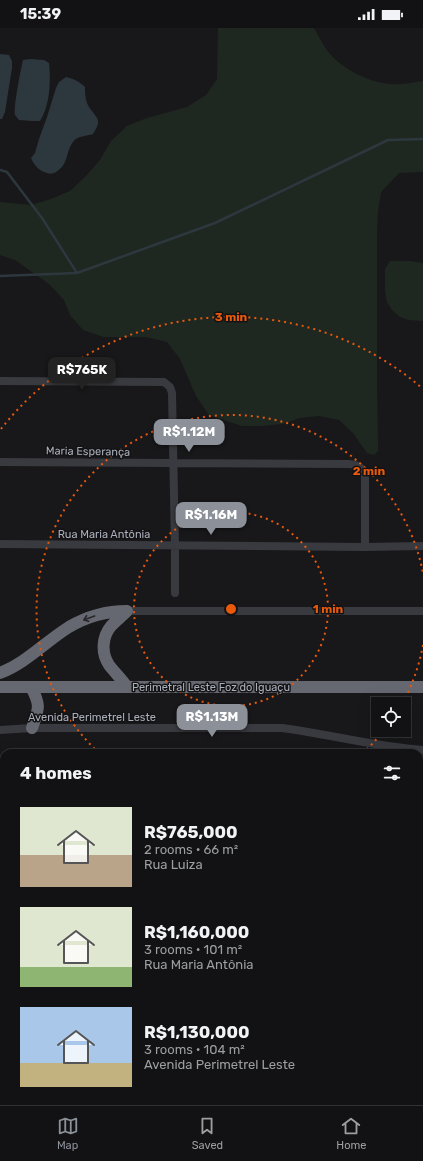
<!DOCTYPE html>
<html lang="en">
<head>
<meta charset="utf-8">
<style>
  body { margin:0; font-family:Rubik,sans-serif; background:#1f2022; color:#f1f3f6; height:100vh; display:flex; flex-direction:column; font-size:15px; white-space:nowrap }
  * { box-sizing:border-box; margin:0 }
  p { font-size:13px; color:#9c9ea0 }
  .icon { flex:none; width:22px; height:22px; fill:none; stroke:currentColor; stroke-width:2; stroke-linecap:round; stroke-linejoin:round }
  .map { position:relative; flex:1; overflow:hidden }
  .side { position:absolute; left:0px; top:721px; width:423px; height:356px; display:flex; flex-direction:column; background:#121214; border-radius:12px 12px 0 0; box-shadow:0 4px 16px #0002,0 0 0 1px #313234 }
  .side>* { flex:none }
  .controls { position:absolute; left:371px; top:669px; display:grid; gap:8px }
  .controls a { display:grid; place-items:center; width:40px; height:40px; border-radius:0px; background:#121214; box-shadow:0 4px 16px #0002,0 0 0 1px #313234; font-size:20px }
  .price { position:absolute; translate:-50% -34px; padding:0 9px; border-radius:8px; background:#8c9099; color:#fff; font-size:13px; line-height:26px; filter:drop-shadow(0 1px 2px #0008) }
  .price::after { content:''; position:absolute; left:50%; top:24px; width:12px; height:9px; margin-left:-6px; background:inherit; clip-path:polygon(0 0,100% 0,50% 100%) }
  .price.current { background:#222; color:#fff }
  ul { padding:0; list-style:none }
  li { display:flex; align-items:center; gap:12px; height:100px; padding:0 20px }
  li span { display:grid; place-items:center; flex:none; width:112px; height:80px; border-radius:0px; color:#555 }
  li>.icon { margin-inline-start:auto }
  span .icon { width:48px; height:48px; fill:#fffc; stroke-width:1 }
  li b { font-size:17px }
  h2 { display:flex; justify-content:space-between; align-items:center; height:48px; padding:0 20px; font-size:17px }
  .status { display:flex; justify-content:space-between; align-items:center; height:28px; padding:0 20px; background:#121214; direction:ltr }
  .status svg { height:11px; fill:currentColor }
  .menu { display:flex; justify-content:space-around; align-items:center; height:56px; border-top:1px solid #313234; background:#121214; font-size:11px; color:#9c9ea0 }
  .menu a { display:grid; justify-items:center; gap:2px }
  .menu .current { color:#8c9099 }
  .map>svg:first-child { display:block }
  .green { fill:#1f2820 }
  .water { fill:#2d373e }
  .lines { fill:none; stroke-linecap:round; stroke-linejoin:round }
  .stream { stroke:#2d373e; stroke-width:2.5 }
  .minor { stroke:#393a3f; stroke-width:8 }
  .highway { stroke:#656870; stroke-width:12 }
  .oneway { stroke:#28282c }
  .ring { fill:none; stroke:#e8590c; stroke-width:2; stroke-dasharray:2 4 }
  .labels { text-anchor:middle; stroke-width:3; stroke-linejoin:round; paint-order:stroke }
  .street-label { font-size:11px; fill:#aaafba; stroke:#131315 }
  .centre { fill:#e8590c; stroke:#131315; stroke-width:2 }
  .ring-label { font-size:12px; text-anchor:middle; font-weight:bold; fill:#e8590c; stroke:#131315; stroke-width:3; stroke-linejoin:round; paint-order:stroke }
</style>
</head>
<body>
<div class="status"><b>15:39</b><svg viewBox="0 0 49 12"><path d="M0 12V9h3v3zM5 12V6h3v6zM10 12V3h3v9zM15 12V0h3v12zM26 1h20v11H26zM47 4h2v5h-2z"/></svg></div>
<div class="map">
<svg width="423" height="1077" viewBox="0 0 423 1077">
  <rect width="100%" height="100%" fill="#18181a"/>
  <path class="green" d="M218 0H314C319 9 324 19 330 26 342 40 365 52 383 55 396 58 410 55 423 53V144L399 145 381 164 378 184 377 204V354L378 418V423L374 427 367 425 353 405 339 392 319 388 300 390 282 396 262 398H242L209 387 196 368 180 331 167 314 146 309H104L83 302 70 287 64 272 49 256 15 232 0 227V174L31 177 51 171 70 163 86 148 100 132 111 113 127 98 147 90 187 79 206 67 217 51Z
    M390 233H410L423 235V293L409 292 400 289 392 282 387 274 385 262V241Z
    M419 881H423V932H419Z"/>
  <path class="water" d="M0 26 9 27 12 33V40L5 84 2 91H0Z
    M30 31 44 32 49 35C51 53 50 78 40 93H32L19 92C18 90 16 89 15 87 13 81 21 40 23 32Z
    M66 49C74 51 79 53 85 59 85 64 85 70 87 75 93 89 105 89 93 106 87 108 77 108 73 114 65 125 69 136 56 144 53 146 50 146 47 145 39 143 34 137 31 130L35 125 39 111 47 89 56 60 59 54Z"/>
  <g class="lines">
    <path class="stream" d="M0 142 7 144 42 190 77 245
      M0 248 77 245 215 195 388 112 423 111"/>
    <path class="minor" d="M0 353 164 354 170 359 172 365 175 518V565
      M0 434 349 436C356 436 361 438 365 445V519
      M0 516 365 519 423 518
      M127 583H423
      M0 702 32 700H282C329 706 376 719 423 722
      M0 791H4
      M419 792H423
      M0 872H4
      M419 875H423
      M419 951H423
      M0 953H4
      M84 1073V1077
      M249 1073V1077
      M326 1073V1077
      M400 1073V1077
      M174 1077V1073"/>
    <path class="highway" d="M127 583C122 588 116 593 111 598 102 609 101 625 109 637 115 645 122 651 127 659
      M0 645C26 635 45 614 69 599 86 589 107 583 127 583
      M0 659H423
      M31 659C41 677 39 681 32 700"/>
  </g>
  <defs><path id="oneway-shaft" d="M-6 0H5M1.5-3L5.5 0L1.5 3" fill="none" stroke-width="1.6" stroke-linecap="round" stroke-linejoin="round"/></defs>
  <use class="oneway" href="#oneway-shaft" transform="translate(89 590) rotate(160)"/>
  <g class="ring">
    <circle cx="231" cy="581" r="97"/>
    <path d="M423 617A195 195 0 0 1 402 676M384 702A195 195 0 0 1 363 725M99 725A195 195 0 1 1 423 545"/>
    <path d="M1 401A292 292 0 0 1 423 361"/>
  </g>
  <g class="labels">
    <g class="street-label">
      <text transform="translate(88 423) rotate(1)" y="4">Maria Esperança</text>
      <text x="104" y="510">Rua Maria Antônia</text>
      <text x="211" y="663">Perimetral Leste Foz do Iguaçu</text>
      <text x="92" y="693">Avenida Perimetrel Leste</text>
    </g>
  </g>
  <circle cx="231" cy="581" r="6" class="centre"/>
  <g class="ring-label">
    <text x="231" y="293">3 min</text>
    <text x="369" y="447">2 min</text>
    <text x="328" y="585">1 min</text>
  </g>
</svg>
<div class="controls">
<a><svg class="icon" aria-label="locate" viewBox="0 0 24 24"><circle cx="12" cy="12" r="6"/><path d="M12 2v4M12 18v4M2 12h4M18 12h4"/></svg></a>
</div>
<b class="price current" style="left:82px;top:363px">R$765K</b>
<b class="price" style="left:189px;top:425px">R$1.12M</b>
<b class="price" style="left:211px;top:508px">R$1.16M</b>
<b class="price" style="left:212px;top:710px">R$1.13M</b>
<section class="side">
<h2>4 homes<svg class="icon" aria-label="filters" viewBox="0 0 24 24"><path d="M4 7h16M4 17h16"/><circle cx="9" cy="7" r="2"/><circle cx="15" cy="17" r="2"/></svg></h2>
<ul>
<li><span style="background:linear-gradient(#dfe7d0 60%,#b9a48a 0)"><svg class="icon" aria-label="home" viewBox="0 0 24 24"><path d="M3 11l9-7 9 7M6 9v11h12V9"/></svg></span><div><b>R$765,000</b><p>2 rooms · 66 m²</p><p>Rua Luiza</p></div></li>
<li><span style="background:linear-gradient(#dfe7d0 75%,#8fb573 0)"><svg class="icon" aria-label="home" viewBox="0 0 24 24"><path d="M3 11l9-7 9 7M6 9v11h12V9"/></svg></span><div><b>R$1,160,000</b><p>3 rooms · 101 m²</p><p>Rua Maria Antônia</p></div></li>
<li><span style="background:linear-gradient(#a9c7e8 70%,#c2b280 0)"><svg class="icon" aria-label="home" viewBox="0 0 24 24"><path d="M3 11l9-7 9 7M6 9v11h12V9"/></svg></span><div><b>R$1,130,000</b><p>3 rooms · 104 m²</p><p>Avenida Perimetrel Leste</p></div></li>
</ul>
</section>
</div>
<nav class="menu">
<a class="current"><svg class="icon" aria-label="map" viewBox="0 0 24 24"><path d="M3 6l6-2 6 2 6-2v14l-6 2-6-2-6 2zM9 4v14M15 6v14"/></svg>Map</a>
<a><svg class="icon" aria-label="saved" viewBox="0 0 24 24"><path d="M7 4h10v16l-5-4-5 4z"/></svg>Saved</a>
<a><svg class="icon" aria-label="home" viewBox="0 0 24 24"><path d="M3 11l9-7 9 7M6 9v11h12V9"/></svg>Home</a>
</nav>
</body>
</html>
